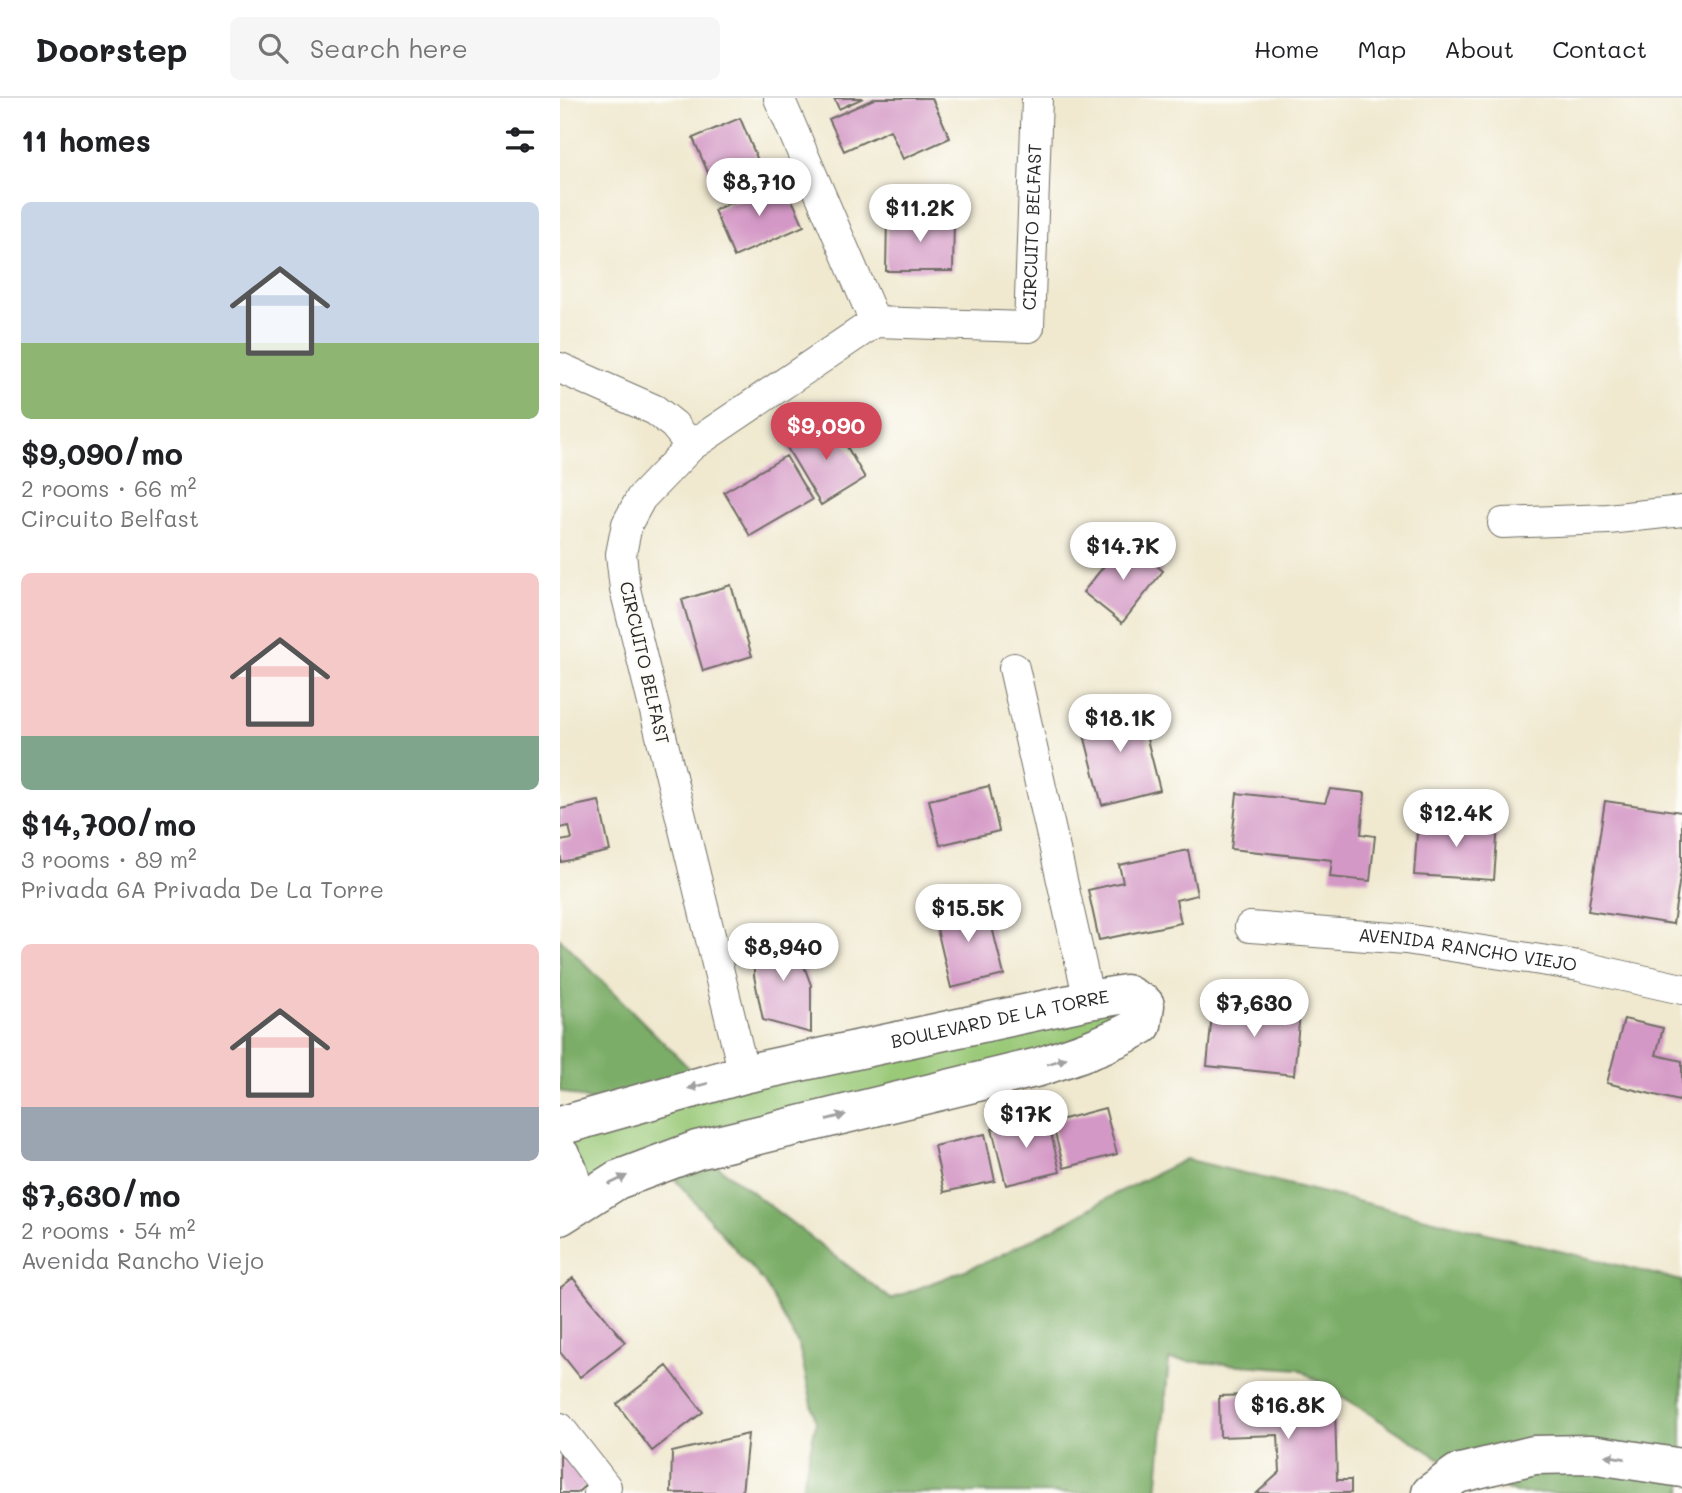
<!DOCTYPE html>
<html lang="en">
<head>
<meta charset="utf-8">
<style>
  body { margin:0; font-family:Mali,sans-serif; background:#f6f6f6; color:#202124; height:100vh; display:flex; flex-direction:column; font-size:26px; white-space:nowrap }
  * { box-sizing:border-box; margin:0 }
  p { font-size:23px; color:#757577 }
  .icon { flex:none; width:38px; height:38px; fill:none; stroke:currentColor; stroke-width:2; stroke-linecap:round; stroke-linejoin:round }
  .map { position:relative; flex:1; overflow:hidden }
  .sheet { display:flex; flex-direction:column; background:#fff; width:560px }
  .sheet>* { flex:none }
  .price { position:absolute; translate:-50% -60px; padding:0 16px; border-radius:24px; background:#fff; color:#222; font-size:23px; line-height:46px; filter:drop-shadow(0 2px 4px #0008) }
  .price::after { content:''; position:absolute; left:50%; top:42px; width:21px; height:16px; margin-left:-10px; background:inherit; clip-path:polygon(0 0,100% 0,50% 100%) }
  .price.on { background:#d1495b; color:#fff }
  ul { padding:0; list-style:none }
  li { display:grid; align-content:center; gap:14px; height:371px; padding:0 21px }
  li span { display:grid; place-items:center; height:217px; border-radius:10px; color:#555 }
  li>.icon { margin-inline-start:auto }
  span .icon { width:126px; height:126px; fill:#fffc; stroke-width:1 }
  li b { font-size:30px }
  h2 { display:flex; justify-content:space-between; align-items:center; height:84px; padding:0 21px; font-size:30px }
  header { display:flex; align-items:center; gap:42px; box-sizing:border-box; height:98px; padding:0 35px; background:#fff; border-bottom:2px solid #e0e0e0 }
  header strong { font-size:33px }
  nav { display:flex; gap:38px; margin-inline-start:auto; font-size:24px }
  .search { width:490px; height:63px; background:#f6f6f6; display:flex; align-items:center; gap:18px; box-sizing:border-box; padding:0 24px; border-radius:10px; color:#757577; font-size:26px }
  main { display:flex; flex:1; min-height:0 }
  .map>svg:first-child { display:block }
  .green { fill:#9ac978; stroke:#627a52; stroke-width:2 }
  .forest { fill:#7bad68; stroke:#536c4a; stroke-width:2 }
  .building { fill:#d498c6 }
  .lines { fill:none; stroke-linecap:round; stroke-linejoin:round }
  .minor-casing { stroke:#706e65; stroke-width:32 }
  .tertiary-casing { stroke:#706e65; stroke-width:41 }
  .minor { stroke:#fff; stroke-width:30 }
  .tertiary { stroke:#fff; stroke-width:38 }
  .oneway { fill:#a0a0a0 }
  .labels { text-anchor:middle; stroke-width:5; stroke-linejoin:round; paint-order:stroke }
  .street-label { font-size:18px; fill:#2b2b2b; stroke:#fdfcf7 }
</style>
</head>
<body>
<header>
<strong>Doorstep</strong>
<div class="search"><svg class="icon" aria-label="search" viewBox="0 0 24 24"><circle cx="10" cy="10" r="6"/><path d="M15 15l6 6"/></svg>Search here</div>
<nav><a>Home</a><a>Map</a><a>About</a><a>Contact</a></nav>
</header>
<main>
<section class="sheet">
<h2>11 homes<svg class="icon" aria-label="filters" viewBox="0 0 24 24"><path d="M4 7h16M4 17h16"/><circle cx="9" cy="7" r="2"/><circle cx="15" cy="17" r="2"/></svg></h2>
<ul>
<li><span style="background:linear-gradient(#c9d6e8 65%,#8fb573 0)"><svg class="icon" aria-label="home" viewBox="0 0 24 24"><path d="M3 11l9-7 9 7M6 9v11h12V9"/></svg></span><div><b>$9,090/mo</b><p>2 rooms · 66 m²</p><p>Circuito Belfast</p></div></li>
<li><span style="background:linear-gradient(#f6c9c9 75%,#7fa58c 0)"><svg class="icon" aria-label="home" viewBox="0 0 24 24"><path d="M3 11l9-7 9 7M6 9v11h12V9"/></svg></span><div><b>$14,700/mo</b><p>3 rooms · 89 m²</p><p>Privada 6A Privada De La Torre</p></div></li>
<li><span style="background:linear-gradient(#f6c9c9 75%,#9aa5b1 0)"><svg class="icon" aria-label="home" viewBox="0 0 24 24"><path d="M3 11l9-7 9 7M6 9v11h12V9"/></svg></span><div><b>$7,630/mo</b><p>2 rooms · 54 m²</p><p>Avenida Rancho Viejo</p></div></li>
</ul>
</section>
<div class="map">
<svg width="1122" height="1395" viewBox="0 0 1122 1395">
  <rect width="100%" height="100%" fill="#fdfcf7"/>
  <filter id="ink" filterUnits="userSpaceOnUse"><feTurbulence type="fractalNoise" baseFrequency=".0143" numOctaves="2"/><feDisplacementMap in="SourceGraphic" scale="14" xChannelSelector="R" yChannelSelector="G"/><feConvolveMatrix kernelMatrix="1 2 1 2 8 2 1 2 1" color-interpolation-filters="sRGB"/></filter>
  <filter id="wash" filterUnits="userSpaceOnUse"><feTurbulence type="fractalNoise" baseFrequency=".00686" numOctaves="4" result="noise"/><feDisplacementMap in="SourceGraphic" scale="28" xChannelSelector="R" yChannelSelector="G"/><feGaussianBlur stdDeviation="1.57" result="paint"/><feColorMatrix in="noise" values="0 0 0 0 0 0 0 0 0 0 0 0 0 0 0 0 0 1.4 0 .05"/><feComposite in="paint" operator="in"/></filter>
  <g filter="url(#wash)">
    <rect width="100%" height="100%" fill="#f0e9d0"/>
    <path class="green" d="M566 896 582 927 13 1108 0 1028Z"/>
    <path class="forest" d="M0 841 145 986 56 1011 0 993Z
      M137 1052 331 1201 433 1161 510 1122 553 1097 626 1061 1122 1183V1395H956L879 1360 739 1271 609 1262 597 1395H241L256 1325 239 1248 204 1184 100 1064Z"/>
    <g id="blocks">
      <path class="building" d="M274 0H303L279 11Z
        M316 0H372L390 40 343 61 330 32 284 53 269 21Z
        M180 20 205 79 159 100 133 40Z
        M223 82 244 128 174 159 154 112Z
        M327 118 394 119 393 173H326Z
        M271 321 305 380 261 407 226 348Z
        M226 358 252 402 190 438 164 394Z
        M565 442 603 473 562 525 523 494Z
        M171 487 192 558 143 573 122 502Z
        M578 606 600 692 542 707 520 621Z
        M429 688 439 733 380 747 369 702Z
        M770 691 805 695 801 736 815 738 810 783 770 779 772 762 671 751 677 695 765 705Z
        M39 703 50 753 1 764 0 743 12 741 9 728 0 730V711Z
        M1045 703 1122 714V766L1113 826 1028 813Z
        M858 720 938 726 934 782 854 777Z
        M628 752 637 797 616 802 621 825 539 842 528 792 563 784 559 767Z
        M425 801 444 877 391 890 373 814Z
        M231 833 251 887V935L203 922 194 878V844Z
        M653 906 740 914 734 977 647 968Z
        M1064 921 1103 930 1096 957 1122 963V994L1119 1003 1047 985Z
        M545 1010 557 1056 504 1070 492 1024Z
        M487 1018 500 1074 446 1087 432 1031Z
        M425 1036 435 1083 384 1094 374 1048Z
        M13 1180 65 1244 20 1279 0 1254V1190Z
        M107 1268 143 1314 92 1353 57 1306Z
        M730 1296V1314L775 1312 777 1382H791V1395H697L720 1374 718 1337 660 1339 659 1298Z
        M188 1336 182 1395H111L112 1354Z
        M0 1355 28 1385 17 1395H0Z"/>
    </g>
  </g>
  <g filter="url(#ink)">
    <use href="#blocks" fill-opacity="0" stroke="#706e65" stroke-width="2"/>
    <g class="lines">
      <g class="minor-casing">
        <g id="minor">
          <path d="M219 0 315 224"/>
          <path d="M0 270 95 312 114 327 131 348"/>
          <path d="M943 425 1048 421 1122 413"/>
          <path d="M454 570 529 902"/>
          <path id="s1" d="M690 829 846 841 1019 868 1122 891"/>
          <path id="s2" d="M184 976 65 491 61 456 67 426 81 400 131 348 315 224 469 229 477 0"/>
          <path d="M0 1330 46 1389 39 1395"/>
        </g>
      </g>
      <g class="tertiary-casing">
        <g id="tertiary">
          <path id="s3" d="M0 1028 184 976 529 902 566 896 585 907 582 927C549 946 515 957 479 969L137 1052 57 1082 0 1118"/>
          <path d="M0 1057C11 1073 13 1089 13 1108"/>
          <path d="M871 1395 897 1376 974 1357 1031 1356 1122 1370"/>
        </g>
      </g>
      <use href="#minor" class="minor"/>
      <use href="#tertiary" class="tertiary"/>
    </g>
    <defs><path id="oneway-solid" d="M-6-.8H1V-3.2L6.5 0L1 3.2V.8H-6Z" transform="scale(1.75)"/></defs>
    <g class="oneway">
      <use href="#oneway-solid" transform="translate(497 963) rotate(-18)"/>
      <use href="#oneway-solid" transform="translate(138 988) rotate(165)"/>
      <use href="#oneway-solid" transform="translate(276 1019) rotate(-14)"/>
      <use href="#oneway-solid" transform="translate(58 1082) rotate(-26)"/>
      <use href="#oneway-solid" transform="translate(1055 1359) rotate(-171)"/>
    </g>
  </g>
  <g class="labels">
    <g class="street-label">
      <text dy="6" stroke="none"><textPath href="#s2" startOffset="1143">CIRCUITO BELFAST</textPath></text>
      <text transform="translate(84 565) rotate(77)" y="6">CIRCUITO BELFAST</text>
      <text dy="6" stroke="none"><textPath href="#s1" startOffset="219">AVENIDA RANCHO VIEJO</textPath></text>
      <text dy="6" stroke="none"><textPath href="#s3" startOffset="453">BOULEVARD DE LA TORRE</textPath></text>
    </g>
  </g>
</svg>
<b class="price" style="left:199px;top:120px">$8,710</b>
<b class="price" style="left:360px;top:146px">$11.2K</b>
<b class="price on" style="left:266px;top:364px">$9,090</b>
<b class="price" style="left:563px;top:484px">$14.7K</b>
<b class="price" style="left:560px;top:656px">$18.1K</b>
<b class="price" style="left:896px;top:751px">$12.4K</b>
<b class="price" style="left:408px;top:846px">$15.5K</b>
<b class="price" style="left:223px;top:885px">$8,940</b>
<b class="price" style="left:694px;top:941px">$7,630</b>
<b class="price" style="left:466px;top:1052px">$17K</b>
<b class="price" style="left:728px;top:1343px">$16.8K</b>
</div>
</main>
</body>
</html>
